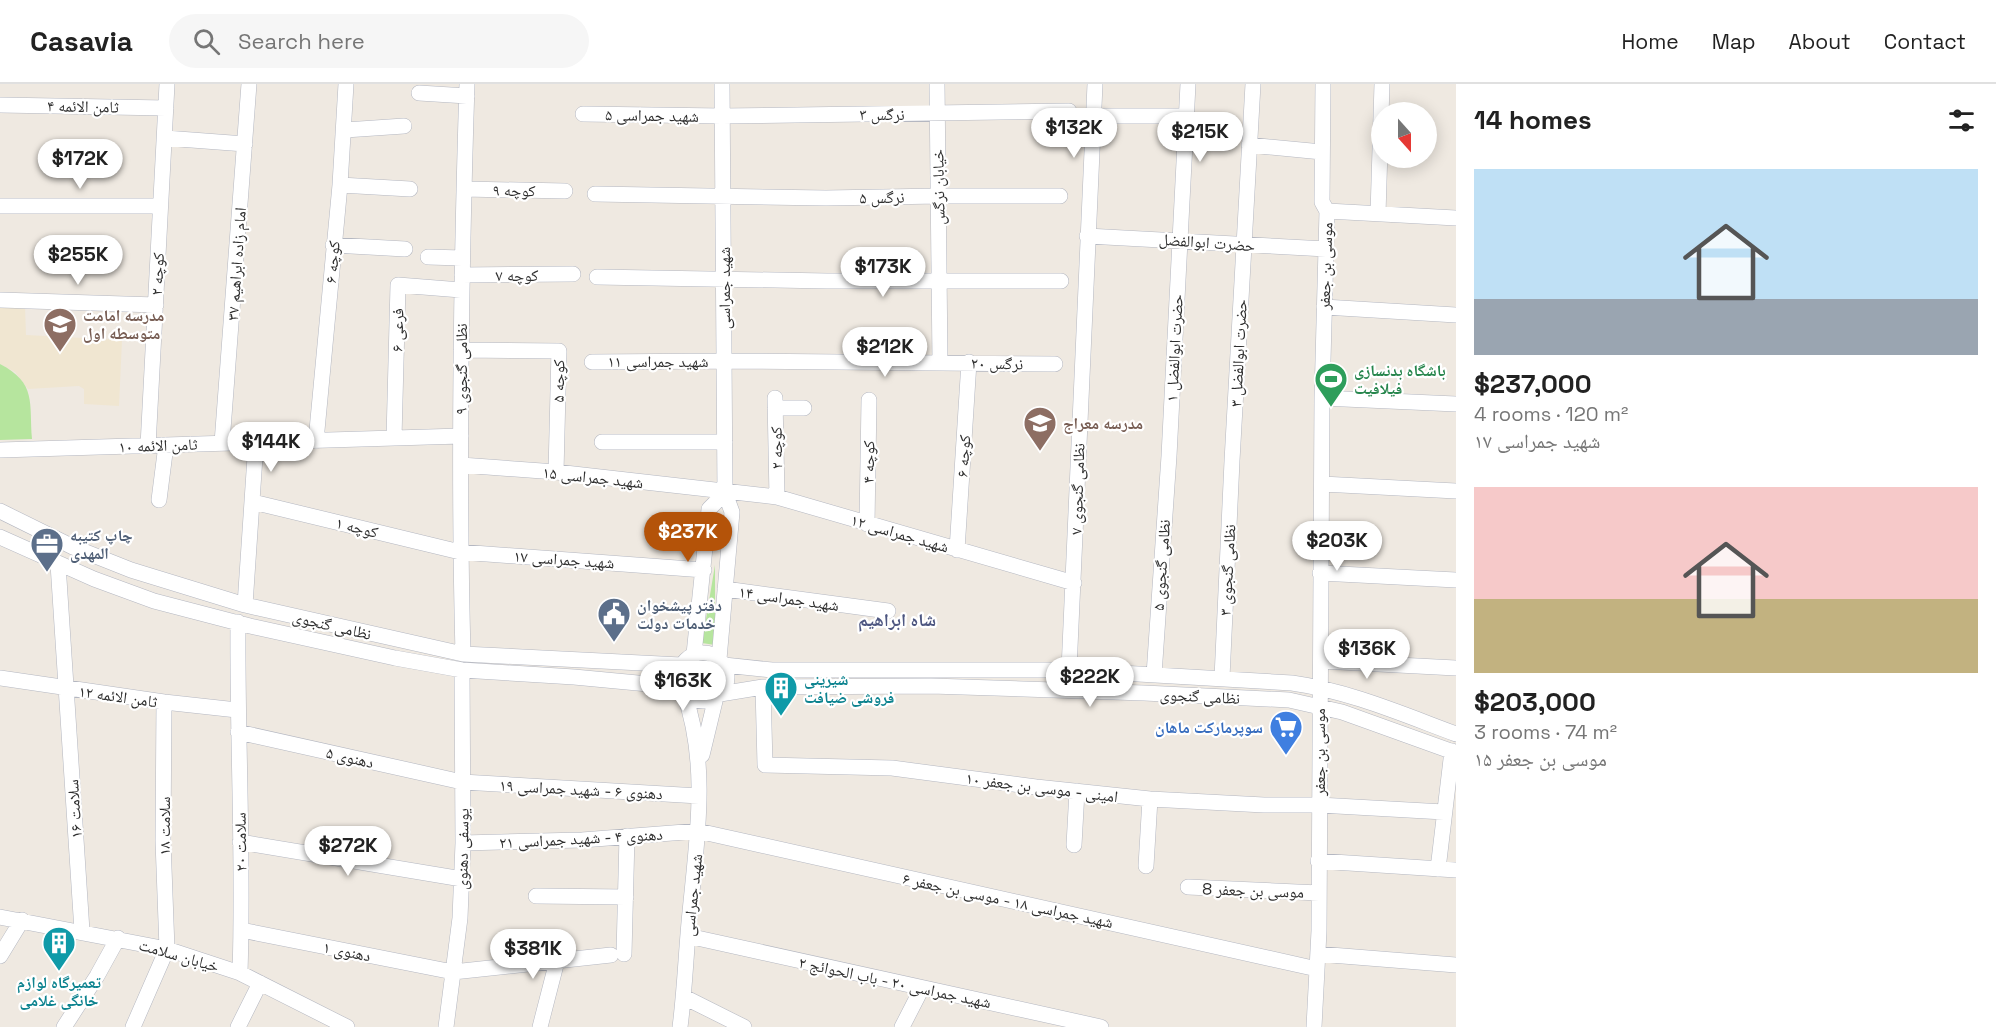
<!DOCTYPE html>
<html lang="en">
<head>
<meta charset="utf-8">
<style>
  body { margin:0; font-family:"Space Grotesk","Noto Naskh Arabic",sans-serif; background:#f6f6f6; color:#222; height:100vh; display:flex; flex-direction:column; font-size:22px; white-space:nowrap }
  * { box-sizing:border-box; margin:0 }
  p { font-size:20px; color:#767676 }
  .icon { flex:none; width:33px; height:33px; fill:none; stroke:currentColor; stroke-width:2; stroke-linecap:round; stroke-linejoin:round }
  .map { position:relative; flex:1; overflow:hidden }
  .sheet { display:flex; flex-direction:column; background:#fff; width:540px }
  .sheet>* { flex:none }
  .needle { width:39px; rotate:159deg }
  .tools { position:absolute; left:1371px; top:18px; display:grid; gap:12px }
  .tools a { display:grid; place-items:center; width:66px; height:66px; border-radius:50%; background:#fff; box-shadow:0 3px 15px #0003; font-size:30px }
  .price { position:absolute; translate:-50% -51px; padding:0 14px; border-radius:21px; background:#fff; color:#222; font-size:20px; line-height:39px; filter:drop-shadow(0 2px 3px #0008) }
  .price::after { content:''; position:absolute; left:50%; top:36px; width:18px; height:14px; margin-left:-9px; background:inherit; clip-path:polygon(0 0,100% 0,50% 100%) }
  .price.current { background:#b45309; color:#fff }
  ul { padding:0; list-style:none }
  li { display:grid; align-content:center; gap:12px; height:318px; padding:0 18px }
  li span { display:grid; place-items:center; height:186px; border-radius:0px; color:#555 }
  li>.icon { margin-inline-start:auto }
  span .icon { width:108px; height:108px; fill:#fffc; stroke-width:1 }
  li b { font-size:26px }
  h2 { display:flex; justify-content:space-between; align-items:center; height:72px; padding:0 18px; font-size:26px }
  header { display:flex; align-items:center; gap:36px; box-sizing:border-box; height:84px; padding:0 30px; background:#fff; border-bottom:2px solid #e0e0e0 }
  header strong { font-size:28px }
  nav { display:flex; gap:33px; margin-inline-start:auto; font-size:21px }
  .search { width:420px; height:54px; background:#f6f6f6; display:flex; align-items:center; gap:15px; box-sizing:border-box; padding:0 21px; border-radius:33px; color:#767676; font-size:22px }
  main { display:flex; flex:1; min-height:0 }
  .map>svg:first-child { display:block }
  .education { fill:#f0e6d1 }
  .green { fill:#b6e59e }
  .lines { fill:none; stroke-linecap:round; stroke-linejoin:round }
  .minor-casing { stroke:#b4b7c1; stroke-width:16 }
  .minor { stroke:#fff; stroke-width:15 }
  .labels { text-anchor:middle; stroke-width:4.5; stroke-linejoin:round; paint-order:stroke }
  .street-label { font-size:16px; fill:#2e2e2e; stroke:#fff }
  .education-label { font-size:16px; font-weight:bold; fill:#785e54; stroke:#fff; text-anchor:start }
  .leisure-label { font-size:16px; font-weight:bold; fill:#27864d; stroke:#fff; text-anchor:start }
  .service-label { font-size:16px; font-weight:bold; fill:#4e5e75; stroke:#fff; text-anchor:start }
  .culture-label { font-size:16px; font-weight:bold; fill:#0d838f; stroke:#fff; text-anchor:start }
  .shop-label { font-size:16px; font-weight:bold; fill:#366cbe; stroke:#fff; text-anchor:end }
  .neighbourhood-label { font-size:18px; font-weight:bold; fill:#4d5680; stroke:#fff }
</style>
</head>
<body>
<header>
<strong>Casavia</strong>
<div class="search"><svg class="icon" aria-label="search" viewBox="0 0 24 24"><circle cx="10" cy="10" r="6"/><path d="M15 15l6 6"/></svg>Search here</div>
<nav><a>Home</a><a>Map</a><a>About</a><a>Contact</a></nav>
</header>
<main>
<div class="map">
<svg width="1456" height="943" viewBox="0 0 1456 943">
  <rect width="100%" height="100%" fill="#efe9e1"/>
  <path class="education" d="M0 221 25 222 26 251 122 256 119 322 84 320V305L79 302 28 305 15 288 0 280Z"/>
  <path class="green" d="M0 280C37 299 29 319 32 355L0 356Z
    M715 481V561L702 559Z
    M684 593a19 19 0 1 1 38 0a19 19 0 1 1-38 0Z"/>
  <g class="lines">
    <g class="minor-casing">
      <path id="minor" d="M937 0 940 278
        M1323 0 1322 118 1327 127
        M419 9 467 12
        M0 21 166 24
        M583 30 722 32 1069 27
        M1093 32H1186
        M345 46 404 42
        M165 54 245 60
        M1249 61 1322 68
        M340 101 410 105
        M464 105 565 107
        M595 110 826 114 939 112H1060
        M0 122H160
        M1378 130 1382 0
        M1087 152 1326 165
        M333 161 405 165
        M428 173 462 174
        M462 191 573 190
        M597 193 827 197H1061
        M0 216 156 221
        M1324 223 1456 231
        M461 266 559 267 556 388
        M592 278 724 277 1055 280
        M775 314 777 413
        M1322 314 1456 320
        M775 324H804
        M394 354 398 201 461 206
        M316 357 340 101 346 0
        M602 358H725
        M222 359 249 0
        M148 362 167 0
        M0 366 461 352
        M461 381 556 388 777 413 1074 499
        M1322 400 1456 407
        M159 416 166 361
        M253 418 460 468 704 486
        M0 427 73 463 131 486 245 521 463 570 681 581
        M867 440 869 316
        M0 453 94 495 154 517 250 542 395 574 462 586 574 593 680 603
        M957 466 969 278
        M58 480 82 847
        M1320 489 1456 496
        M725 505 888 527
        M245 521 256 358
        M238 538C237 655 244 772 240 889
        M679 593a24 24 0 1 1 48 0a24 24 0 1 1-48 0Z
        M463 570C458 380 461 190 467 0
        M694 570 709 425 725 409
        M719 575 732 428 725 409 722 0
        M1321 577 1456 584
        M724 581 772 586H1069L1292 599C1349 607 1402 630 1456 650
        M1069 586 1095 0
        M1154 591 1169 372 1188 0
        M0 594 164 618 237 626
        M1222 594 1232 377 1253 0
        M763 603 765 681 892 684 1036 703 1150 715 1264 721H1319L1444 728
        M720 610 763 603 931 602 1144 609 1289 616 1342 628 1456 669
        M238 648 462 698 699 712
        M702 671 716 613
        M240 758 462 795
        M463 759 582 756 698 747 1317 885
        M1074 761 1077 707
        M1318 777 1456 786
        M1146 782 1150 715
        M1438 785 1452 667
        M1188 803 1319 809
        M536 812 626 813
        M0 833 167 865 240 889 347 943
        M241 846 453 888 611 871
        M688 852 1101 943
        M624 870 627 752
        M1318 870 1456 881
        M0 872 22 836
        M684 913 744 943
        M64 943 97 892 118 854
        M133 943 167 865 163 757 164 618
        M238 943 260 899
        M446 943 460 834 463 759 462 586
        M540 943 557 877
        M680 943C685 905 686 866 690 828 697 755 709 680 684 609
        M902 943 922 904
        M1314 943 1319 847 1322 314 1327 127 1456 134"/>
    </g>
    <use href="#minor" class="minor"/>
  </g>
  <defs>
    <g id="school-pin" transform="scale(1.725)"><path d="M0 17L-7.5 6A9.5 9.5 0 1 1 7.5 6Z" fill="#8d6e63" stroke="#fff"/><path d="M0-5L7-2L0 1L-7-2ZM-4 1L0 2.5L4 1V4Q0 6-4 4Z" fill="#fff"/></g>
    <g id="stadium-pin" transform="scale(1.725)"><path d="M0 17L-7.5 6A9.5 9.5 0 1 1 7.5 6Z" fill="#2e9e5b" stroke="#fff"/><path d="M0-5a6.5 5 0 1 0 0 10a6.5 5 0 1 0 0-10ZM-3.5-1.8h7v3.6h-7Z" fill="#fff"/></g>
    <g id="office-pin" transform="scale(1.725)"><path d="M0 17L-7.5 6A9.5 9.5 0 1 1 7.5 6Z" fill="#5c6f8a" stroke="#fff"/><path d="M-6-3h4V-5.5h4V-3h4V5H-6ZM-1-4.5V-3h2v-1.5ZM-6 0V1H6V0Z" fill="#fff"/></g>
    <g id="civic-pin" transform="scale(1.725)"><path d="M0 17L-7.5 6A9.5 9.5 0 1 1 7.5 6Z" fill="#5c6f8a" stroke="#fff"/><path d="M-.6-6.5H3V-4.5H.6V-3L4-1V1h2V6H-6V1h2V-1L-.6-3ZM-1.2 2.5V6h2.4V2.5Z" fill="#fff"/></g>
    <g id="building-pin" transform="scale(1.725)"><path d="M0 17L-7.5 6A9.5 9.5 0 1 1 7.5 6Z" fill="#0f9aa8" stroke="#fff"/><path d="M-4-6H4V6H1V3H-1V6H-4ZM-2.5-4.3h1.7v1.8h-1.7ZM.8-4.3h1.7v1.8H.8ZM-2.5-1h1.7V.8h-1.7ZM.8-1h1.7V.8H.8Z" fill="#fff"/></g>
    <g id="supermarket-pin" transform="scale(1.725)"><path d="M0 17L-7.5 6A9.5 9.5 0 1 1 7.5 6Z" fill="#3f7fe0" stroke="#fff"/><path d="M-6-5.5h2.5l.6 2H6L4.5 2H-2.5L-4.4-4H-6ZM-1.5 3.2a1.3 1.3 0 1 0 .1 0ZM3 3.2a1.3 1.3 0 1 0 .1 0Z" fill="#fff"/></g>
  </defs>
  <g fill-rule="evenodd">
    <use href="#school-pin" x="60" y="240"/>
    <use href="#stadium-pin" x="1331" y="295"/>
    <use href="#school-pin" x="1040" y="339"/>
    <use href="#office-pin" x="47" y="460"/>
    <use href="#civic-pin" x="614" y="530"/>
    <use href="#building-pin" x="781" y="604"/>
    <use href="#supermarket-pin" x="1286" y="643"/>
    <use href="#building-pin" x="59" y="859"/>
  </g>
  <g class="labels">
    <g class="street-label">
      <text transform="translate(83 22) rotate(1)" y="6">ثامن الائمه ۴</text>
      <text x="882" y="36">نرگس ۳</text>
      <text transform="translate(652 31) rotate(1)" y="6">شهید جمراسی ۵</text>
      <text transform="translate(938 103) rotate(-91)" y="6">خیابان نرگس</text>
      <text transform="translate(514 106) rotate(1)" y="6">کوچه ۹</text>
      <text transform="translate(882 113) rotate(-1)" y="6">نرگس ۵</text>
      <text transform="translate(1207 158) rotate(4)" y="6">حضرت ابوالفضل</text>
      <text transform="translate(332 178) rotate(-85)" y="6">کوچه ۶</text>
      <text transform="translate(236 180) rotate(-86)" y="6">امام زاده ابراهیم ۳۷</text>
      <text transform="translate(1325 182) rotate(-88)" y="6">موسی بن جعفر</text>
      <text transform="translate(157 190) rotate(-87)" y="6">کوچه ۲</text>
      <text x="517" y="197">کوچه ۷</text>
      <text transform="translate(724 204) rotate(-90)" y="6">شهید جمراسی</text>
      <text transform="translate(397 246) rotate(-89)" y="6">فرعی ۶</text>
      <text transform="translate(1174 264) rotate(-87)" y="6">حضرت ابوالفضل ۱</text>
      <text transform="translate(1238 269) rotate(-87)" y="6">حضرت ابوالفضل ۳</text>
      <text x="658" y="283">شهید جمراسی ۱۱</text>
      <text transform="translate(997 279) rotate(1)" y="6">نرگس ۲۰</text>
      <text transform="translate(461 285) rotate(-90)" y="6">نظامی گنجوی ۹</text>
      <text transform="translate(558 297) rotate(-89)" y="6">کوچه ۵</text>
      <text transform="translate(158 361) rotate(-2)" y="6">ثامن الائمه ۱۰</text>
      <text transform="translate(776 364) rotate(-91)" y="6">کوچه ۲</text>
      <text transform="translate(963 372) rotate(-86)" y="6">کوچه ۶</text>
      <text transform="translate(868 378) rotate(-89)" y="6">کوچه ۴</text>
      <text transform="translate(593 393) rotate(6)" y="6">شهید جمراسی ۱۵</text>
      <text transform="translate(1077 405) rotate(-88)" y="6">نظامی گنجوی ۷</text>
      <text transform="translate(357 443) rotate(14)" y="6">کوچه ۱</text>
      <text transform="translate(900 449) rotate(16)" y="6">شهید جمراسی ۱۲</text>
      <text transform="translate(564 475) rotate(4)" y="6">شهید جمراسی ۱۷</text>
      <text transform="translate(1161 481) rotate(-86)" y="6">نظامی گنجوی ۵</text>
      <text transform="translate(1227 486) rotate(-87)" y="6">نظامی گنجوی ۳</text>
      <text transform="translate(789 514) rotate(8)" y="6">شهید جمراسی ۱۴</text>
      <text transform="translate(332 541) rotate(13)" y="6">نظامی گنجوی</text>
      <text transform="translate(118 612) rotate(8)" y="6">ثامن الائمه ۱۲</text>
      <text transform="translate(1200 612) rotate(3)" y="6">نظامی گنجوی</text>
      <text transform="translate(1319 668) rotate(-90)" y="6">موسی بن جعفر</text>
      <text transform="translate(350 673) rotate(13)" y="6">دهنوی ۵</text>
      <text transform="translate(1042 703) rotate(7)" y="6">امینی - موسی بن جعفر ۱۰</text>
      <text transform="translate(581 705) rotate(3)" y="6">دهنوی ۶ - شهید جمراسی ۱۹</text>
      <text transform="translate(74 725) rotate(-94)" y="6">سلامت ۱۶</text>
      <text transform="translate(164 742) rotate(-90)" y="6">سلامت ۱۸</text>
      <text transform="translate(581 754) rotate(-3)" y="6">دهنوی ۴ - شهید جمراسی ۲۱</text>
      <text transform="translate(240 758) rotate(-91)" y="6">سلامت ۲۰</text>
      <text transform="translate(462 765) rotate(-89)" y="6">یوسفی دهنوی</text>
      <text transform="translate(1253 806) rotate(2)" y="6">موسی بن جعفر 8</text>
      <text transform="translate(692 811) rotate(-84)" y="6">شهید جمراسی</text>
      <text transform="translate(1008 816) rotate(12)" y="6">شهید جمراسی ۱۸ - موسی بن جعفر ۶</text>
      <text transform="translate(347 867) rotate(11)" y="6">دهنوی ۱</text>
      <text transform="translate(179 871) rotate(16)" y="6">خیابان سلامت</text>
      <text transform="translate(895 898) rotate(12)" y="6">شهید جمراسی ۲۰ - باب الحوائج ۲</text>
    </g>
    <g class="education-label">
      <text x="83" y="237">مدرسه امامت<tspan x="83" dy="18">متوسطه اول</tspan></text>
      <text x="1063" y="345">مدرسه معراج</text>
    </g>
    <g class="leisure-label">
      <text x="1354" y="292">باشگاه بدنسازی<tspan x="1354" dy="18">فیلافیت</tspan></text>
    </g>
    <g class="service-label">
      <text x="70" y="457">چاپ‌ کتیبه<tspan x="70" dy="18">المهدی</tspan></text>
      <text x="637" y="527">دفتر پیشخوان<tspan x="637" dy="18">خدمات دولت</tspan></text>
    </g>
    <g class="culture-label">
      <text x="804" y="601">شیرینی<tspan x="804" dy="18">فروشی ضیافت</tspan></text>
      <text x="59" y="904" text-anchor="middle">تعمیرگاه لوازم<tspan x="59" dy="18">خانگی غلامی</tspan></text>
    </g>
    <g class="shop-label">
      <text x="1263" y="649">سوپرمارکت ماهان</text>
    </g>
    <g class="neighbourhood-label">
      <text x="897" y="542">شاه ابراهیم</text>
    </g>
  </g>
</svg>
<div class="tools">
<a><svg class="needle" viewBox="-14 -14 28 28"><path d="M0-13l5 13h-10z" fill="#e53935"/><path d="M0 13l5-13h-10z" fill="#767676"/></svg></a>
</div>
<b class="price" style="left:1074px;top:75px">$132K</b>
<b class="price" style="left:1200px;top:79px">$215K</b>
<b class="price" style="left:80px;top:106px">$172K</b>
<b class="price" style="left:78px;top:202px">$255K</b>
<b class="price" style="left:883px;top:214px">$173K</b>
<b class="price" style="left:885px;top:294px">$212K</b>
<b class="price" style="left:271px;top:389px">$144K</b>
<b class="price current" style="left:688px;top:479px">$237K</b>
<b class="price" style="left:1337px;top:488px">$203K</b>
<b class="price" style="left:1367px;top:596px">$136K</b>
<b class="price" style="left:1090px;top:624px">$222K</b>
<b class="price" style="left:683px;top:628px">$163K</b>
<b class="price" style="left:348px;top:793px">$272K</b>
<b class="price" style="left:533px;top:896px">$381K</b>
</div>
<section class="sheet">
<h2>14 homes<svg class="icon" aria-label="filters" viewBox="0 0 24 24"><path d="M4 7h16M4 17h16"/><circle cx="9" cy="7" r="2"/><circle cx="15" cy="17" r="2"/></svg></h2>
<ul>
<li><span style="background:linear-gradient(#bfe0f5 70%,#9aa5b1 0)"><svg class="icon" aria-label="home" viewBox="0 0 24 24"><path d="M3 11l9-7 9 7M6 9v11h12V9"/></svg></span><div><b>$237,000</b><p>4 rooms · 120 m²</p><p>شهید جمراسی ۱۷</p></div></li>
<li><span style="background:linear-gradient(#f6c9c9 60%,#c2b280 0)"><svg class="icon" aria-label="home" viewBox="0 0 24 24"><path d="M3 11l9-7 9 7M6 9v11h12V9"/></svg></span><div><b>$203,000</b><p>3 rooms · 74 m²</p><p>موسی بن جعفر ۱۵</p></div></li>
</ul>
</section>
</main>
</body>
</html>
